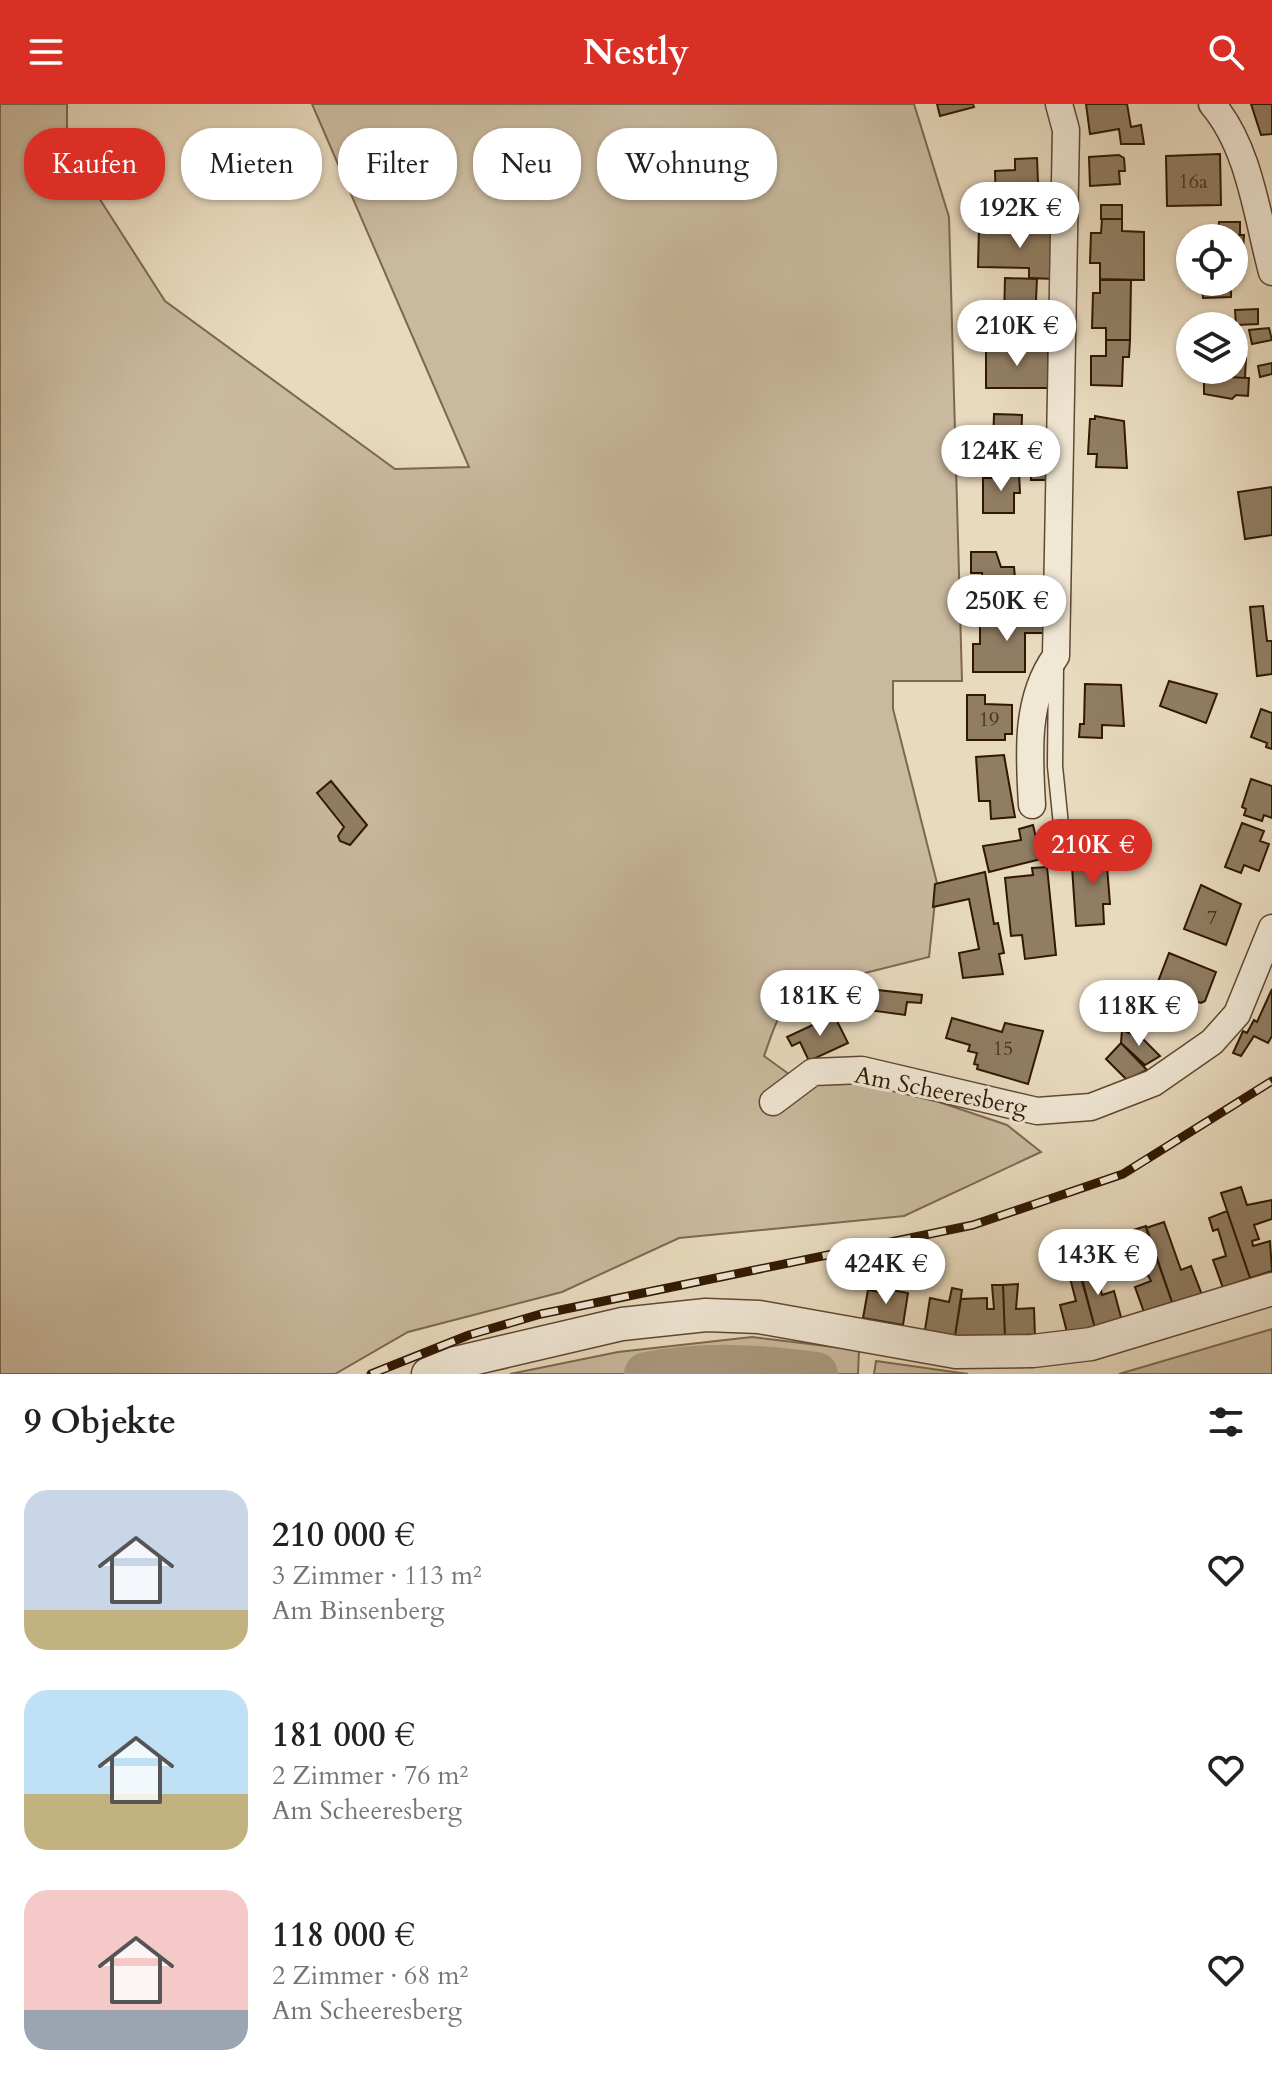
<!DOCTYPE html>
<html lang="de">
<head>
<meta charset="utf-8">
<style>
  body { margin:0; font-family:Cardo,serif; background:#f2f2f2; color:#202124; height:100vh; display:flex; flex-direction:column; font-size:30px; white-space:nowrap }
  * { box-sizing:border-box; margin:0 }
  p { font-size:26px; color:#757577 }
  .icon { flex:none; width:44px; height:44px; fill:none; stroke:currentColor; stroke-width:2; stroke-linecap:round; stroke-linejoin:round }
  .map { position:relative; height:1270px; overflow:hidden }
  .panel { display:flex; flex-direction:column; background:#fff; flex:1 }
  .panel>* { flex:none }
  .hud { position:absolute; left:24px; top:24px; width:800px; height:72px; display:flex; gap:16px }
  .buttons { position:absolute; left:1176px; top:120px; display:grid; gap:16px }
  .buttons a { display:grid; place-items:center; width:72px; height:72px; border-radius:50%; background:#fff; box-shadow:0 2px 6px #0004; font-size:40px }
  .price { position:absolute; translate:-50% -68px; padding:0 18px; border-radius:28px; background:#fff; color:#222; font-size:26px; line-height:52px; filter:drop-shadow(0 2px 4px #0008) }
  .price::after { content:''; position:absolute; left:50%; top:48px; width:24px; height:18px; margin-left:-12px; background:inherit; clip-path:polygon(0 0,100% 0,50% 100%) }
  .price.selected { background:#d93025; color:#fff }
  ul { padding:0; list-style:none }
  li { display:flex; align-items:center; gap:24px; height:200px; padding:0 24px }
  li span { display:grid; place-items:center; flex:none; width:224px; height:160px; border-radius:24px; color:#555 }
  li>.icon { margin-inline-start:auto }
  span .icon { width:96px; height:96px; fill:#fffc; stroke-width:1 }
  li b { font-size:34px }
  h2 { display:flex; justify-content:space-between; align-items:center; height:96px; padding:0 24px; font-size:34px }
  .pill { padding:0 28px; border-radius:32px; background:#fff; box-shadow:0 2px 6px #0004; font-size:28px; line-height:72px }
  .pill.selected { background:#d93025; color:#fff }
  header { display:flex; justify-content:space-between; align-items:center; height:104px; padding:0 24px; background:#d93025; color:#fff; font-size:36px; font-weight:600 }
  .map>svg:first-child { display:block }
  .green { fill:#c9b99e; stroke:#7d684f; stroke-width:2 }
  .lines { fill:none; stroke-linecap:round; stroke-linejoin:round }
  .river { stroke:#aa987d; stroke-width:44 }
  .building { fill:#907d63; stroke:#311800; stroke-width:2 }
  .service-casing { stroke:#5f4830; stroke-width:17 }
  .minor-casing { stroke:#5f4830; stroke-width:29 }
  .tertiary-casing { stroke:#5f4830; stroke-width:35 }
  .service { stroke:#f0e7d5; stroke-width:14 }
  .minor { stroke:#f0e7d5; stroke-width:26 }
  .tertiary { stroke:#f0e7d5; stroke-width:32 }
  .rail-casing { stroke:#311800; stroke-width:9 }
  .rail { stroke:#f0e7d5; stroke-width:6; stroke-dasharray:18; stroke-linecap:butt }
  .labels { text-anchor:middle; stroke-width:6; stroke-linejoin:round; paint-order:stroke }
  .number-label { font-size:20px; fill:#493119 }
  .street-label { font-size:24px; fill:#311800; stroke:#f0e7d5 }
</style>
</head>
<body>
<header><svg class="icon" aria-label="menu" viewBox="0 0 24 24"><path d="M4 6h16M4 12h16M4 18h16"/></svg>Nestly<svg class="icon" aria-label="search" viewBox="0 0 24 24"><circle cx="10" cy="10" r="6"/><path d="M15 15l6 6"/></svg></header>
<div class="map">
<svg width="1272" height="1270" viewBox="0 0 1272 1270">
  <rect width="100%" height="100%" fill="#e8dabe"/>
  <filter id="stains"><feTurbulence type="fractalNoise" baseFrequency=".0025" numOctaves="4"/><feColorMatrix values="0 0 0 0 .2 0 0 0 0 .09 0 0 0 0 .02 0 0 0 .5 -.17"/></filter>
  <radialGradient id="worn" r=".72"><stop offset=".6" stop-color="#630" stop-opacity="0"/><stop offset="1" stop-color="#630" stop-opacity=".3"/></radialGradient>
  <path class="green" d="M0 0H67V44L165 197 395 365 469 363 312 0H914L949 113 962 577H893V605L937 779 929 853 805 884C779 900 774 925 764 952L793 973 856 970 1007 1021 1041 1048 904 1112 679 1134 562 1188 408 1228 335 1270H0Z
    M1272 1225V1270H1119Z
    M752 1233 859 1246 858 1270H510L618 1248Z
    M876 1257 968 1270H874Z"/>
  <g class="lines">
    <path class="river" d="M646 1270C703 1259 759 1262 816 1270"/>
  </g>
  <path class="building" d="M937 0H973L974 3 940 12Z
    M1086 0H1127L1131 23 1141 21 1144 40H1121L1119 25 1090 30Z
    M1251 0H1272V30L1261 31Z
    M1220 50 1221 101 1167 102 1166 52Z
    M1119 51 1124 54 1125 67H1119L1120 80 1090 82 1089 53Z
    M1037 54 1039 102H1023L1022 115 1008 114V101H996L995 67 1015 66V55Z
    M1101 101H1122V115H1101Z
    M1047 115 1057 116 1055 175 1029 174V164L978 163 979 124 1047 126Z
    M1102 115H1122V127L1144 128V176L1100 175V159H1090L1091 129H1101Z
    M1219 118H1240V131H1217Z
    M1221 131H1244L1243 145H1234V134Z
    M1005 174 1037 175 1035 217H1026V223L1009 222V216H1004Z
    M1100 176H1131L1130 236H1106V224H1092L1093 189H1100Z
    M1202 178H1231V193L1203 194Z
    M1258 205V220L1236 221 1235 206Z
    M1033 219 1053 220V234L1033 233Z
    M1269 224 1272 236 1252 240 1249 226Z
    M1106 236H1130L1129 253H1123L1122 282 1091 281V252H1106Z
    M1234 236H1243L1242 255 1234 254Z
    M986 244H1048V284H986Z
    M1234 254H1246L1245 274 1200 271 1201 266H1234Z
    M1272 259V270L1260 273 1258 262Z
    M1204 272 1249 274 1248 292 1236 291 1232 295 1204 290Z
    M994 310 1022 311 1021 346 993 345Z
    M1095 312 1124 317 1127 364 1096 363 1097 350H1088L1090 315H1095Z
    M1031 347H1051V361L1030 360Z
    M1031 360 1051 361V376H1031Z
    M999 364H1004L1005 369H1019L1020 389H1014V409H983V374H999Z
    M1272 383V431L1245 435 1238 388Z
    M971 448H996L1001 463H1014L1017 496 996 495V487H982V469H971Z
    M1263 502 1267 537H1272V570L1257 572 1250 503Z
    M1024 504H1046V529H1025V568H973V540H980V519H1024Z
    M1169 577 1217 590 1206 619 1160 602Z
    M1085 580 1121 581 1124 622 1102 621V634L1079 633 1080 620H1084Z
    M967 591H985V600L1012 601V630H1005V636H967Z
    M1261 605 1272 609V645L1266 643 1267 639 1251 633Z
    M1004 651 1015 713 991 715 990 697H979L976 653Z
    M1251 675 1272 682V714L1264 711 1262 717 1244 711 1246 705 1242 703Z
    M331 677 367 721 350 741 340 737 338 732 344 723 317 689Z
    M1242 719 1264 727 1260 737 1269 740 1259 767 1244 761 1241 769 1225 763Z
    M1033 721 1041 755 989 768 983 742 1021 736 1019 725Z
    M1111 739 1113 761 1107 762 1110 800H1103L1104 820 1076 822 1072 763 1092 762 1091 740Z
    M1047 763 1056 851 1025 855 1022 831 1011 832 1005 774 1033 771 1032 764Z
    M985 768 994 820 998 819 1004 849 999 850 1003 870 963 874 959 849 979 845 969 795 933 803 935 780Z
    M1201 781 1241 800 1226 841 1184 825Z
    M1169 849 1216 868 1205 897 1201 899 1156 883Z
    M860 877V884L922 891 921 899 907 898 905 911 802 897 804 886Z
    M1272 885V932L1268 939 1254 932 1241 952 1233 949 1243 927 1247 929 1254 916 1257 918Z
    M834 911 848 939 809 957 800 938 792 942 787 933Z
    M952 914 1002 928 1005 919 1043 927 1028 980 977 965 978 961 974 960 977 949 968 947 970 941 946 934Z
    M1122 926 1142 934 1160 952 1145 961 1121 939Z
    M1121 939 1147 966 1127 976 1106 955Z
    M1241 1083 1247 1101 1272 1096V1115L1254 1121 1259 1135 1252 1137 1253 1142 1270 1137 1272 1167 1250 1174 1221 1089Z
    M1227 1107 1250 1174 1223 1184 1213 1156 1226 1152 1218 1125 1213 1127 1209 1114Z
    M1164 1118 1181 1166 1191 1162 1202 1191 1173 1201 1146 1124Z
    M1146 1122 1173 1201 1145 1211 1135 1183 1151 1177 1148 1171 1143 1173 1140 1166 1123 1171 1116 1146 1132 1141 1127 1128Z
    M1093 1154 1102 1191 1114 1187 1122 1217 1095 1224 1077 1159Z
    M1081 1171 1095 1224 1068 1232 1060 1201 1076 1197 1070 1174Z
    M1018 1180 1016 1205 1034 1204 1035 1233 1005 1234 1003 1181Z
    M992 1181H1003L1005 1234 955 1232 961 1195 987 1194V1205H994Z
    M952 1184 962 1186 955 1232 925 1226 930 1194 949 1198Z
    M886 1185 908 1189 903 1221 863 1214 868 1186 885 1189Z"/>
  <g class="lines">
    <g class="service-casing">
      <path id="service" d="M1056 561 1055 662 1061 721"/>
    </g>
    <g class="minor-casing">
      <path id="minor" d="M1212 0C1250 44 1257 113 1272 168
        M1032 701C1029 650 1025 595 1056 552L1066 26 1059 0
        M773 998 813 968 862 966 1037 1007 1091 1003 1153 979 1212 938 1237 910 1272 824"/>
    </g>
    <g class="tertiary-casing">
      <path id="tertiary" d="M428 1270 455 1259 622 1220 706 1211 759 1213 956 1248 1033 1247 1091 1240 1272 1185"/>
    </g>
    <use href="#service" class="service"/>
    <use href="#minor" class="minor"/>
    <use href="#tertiary" class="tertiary"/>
    <g class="rail-casing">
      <path id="rail" d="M371 1270 469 1231 541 1210 973 1121 1123 1070 1272 977"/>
    </g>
    <use href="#rail" class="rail"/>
  </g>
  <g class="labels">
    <g class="number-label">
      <text x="1193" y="84">16a</text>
      <text x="989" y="622">19</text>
      <text x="1212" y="820">7</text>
      <text x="1003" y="951">15</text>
    </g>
    <g class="street-label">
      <text transform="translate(941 987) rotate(11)" y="8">Am Scheeresberg</text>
    </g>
  </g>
  <rect width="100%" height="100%" filter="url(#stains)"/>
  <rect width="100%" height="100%" fill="url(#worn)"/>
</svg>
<div class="buttons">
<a><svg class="icon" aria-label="locate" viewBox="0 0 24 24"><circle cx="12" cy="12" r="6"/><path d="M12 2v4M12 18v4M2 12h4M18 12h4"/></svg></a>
<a><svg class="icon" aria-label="layers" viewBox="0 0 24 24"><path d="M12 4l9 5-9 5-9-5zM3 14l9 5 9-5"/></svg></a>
</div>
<b class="price" style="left:1020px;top:146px">192K €</b>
<b class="price" style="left:1017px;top:264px">210K €</b>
<b class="price" style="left:1001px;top:389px">124K €</b>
<b class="price" style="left:1007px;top:539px">250K €</b>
<b class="price selected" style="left:1093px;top:783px">210K €</b>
<b class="price" style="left:820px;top:934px">181K €</b>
<b class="price" style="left:1139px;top:944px">118K €</b>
<b class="price" style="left:1098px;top:1193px">143K €</b>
<b class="price" style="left:886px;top:1202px">424K €</b>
<div class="hud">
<a class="pill selected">Kaufen</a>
<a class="pill">Mieten</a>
<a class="pill">Filter</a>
<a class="pill">Neu</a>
<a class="pill">Wohnung</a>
</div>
</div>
<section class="panel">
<h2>9 Objekte<svg class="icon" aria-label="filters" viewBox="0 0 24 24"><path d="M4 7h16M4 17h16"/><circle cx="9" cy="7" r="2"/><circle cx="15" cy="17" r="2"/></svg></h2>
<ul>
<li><span style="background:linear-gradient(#c9d6e8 75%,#c2b280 0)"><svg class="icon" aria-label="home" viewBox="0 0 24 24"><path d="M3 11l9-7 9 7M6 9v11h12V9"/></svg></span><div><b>210 000 €</b><p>3 Zimmer · 113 m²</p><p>Am Binsenberg</p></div><svg class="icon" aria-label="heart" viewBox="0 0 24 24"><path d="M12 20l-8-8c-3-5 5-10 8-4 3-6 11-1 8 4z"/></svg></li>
<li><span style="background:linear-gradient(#bfe0f5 65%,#c2b280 0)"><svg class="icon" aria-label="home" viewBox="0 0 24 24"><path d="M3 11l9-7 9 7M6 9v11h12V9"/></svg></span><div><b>181 000 €</b><p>2 Zimmer · 76 m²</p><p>Am Scheeresberg</p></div><svg class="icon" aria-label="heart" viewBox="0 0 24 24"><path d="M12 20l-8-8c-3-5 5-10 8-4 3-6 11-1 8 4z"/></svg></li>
<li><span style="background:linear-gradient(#f6c9c9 75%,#9aa5b1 0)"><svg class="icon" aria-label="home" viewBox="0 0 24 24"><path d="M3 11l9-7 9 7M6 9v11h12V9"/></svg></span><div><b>118 000 €</b><p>2 Zimmer · 68 m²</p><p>Am Scheeresberg</p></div><svg class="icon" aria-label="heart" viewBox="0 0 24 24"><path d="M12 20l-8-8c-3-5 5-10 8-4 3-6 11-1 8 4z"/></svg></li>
</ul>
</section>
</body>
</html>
